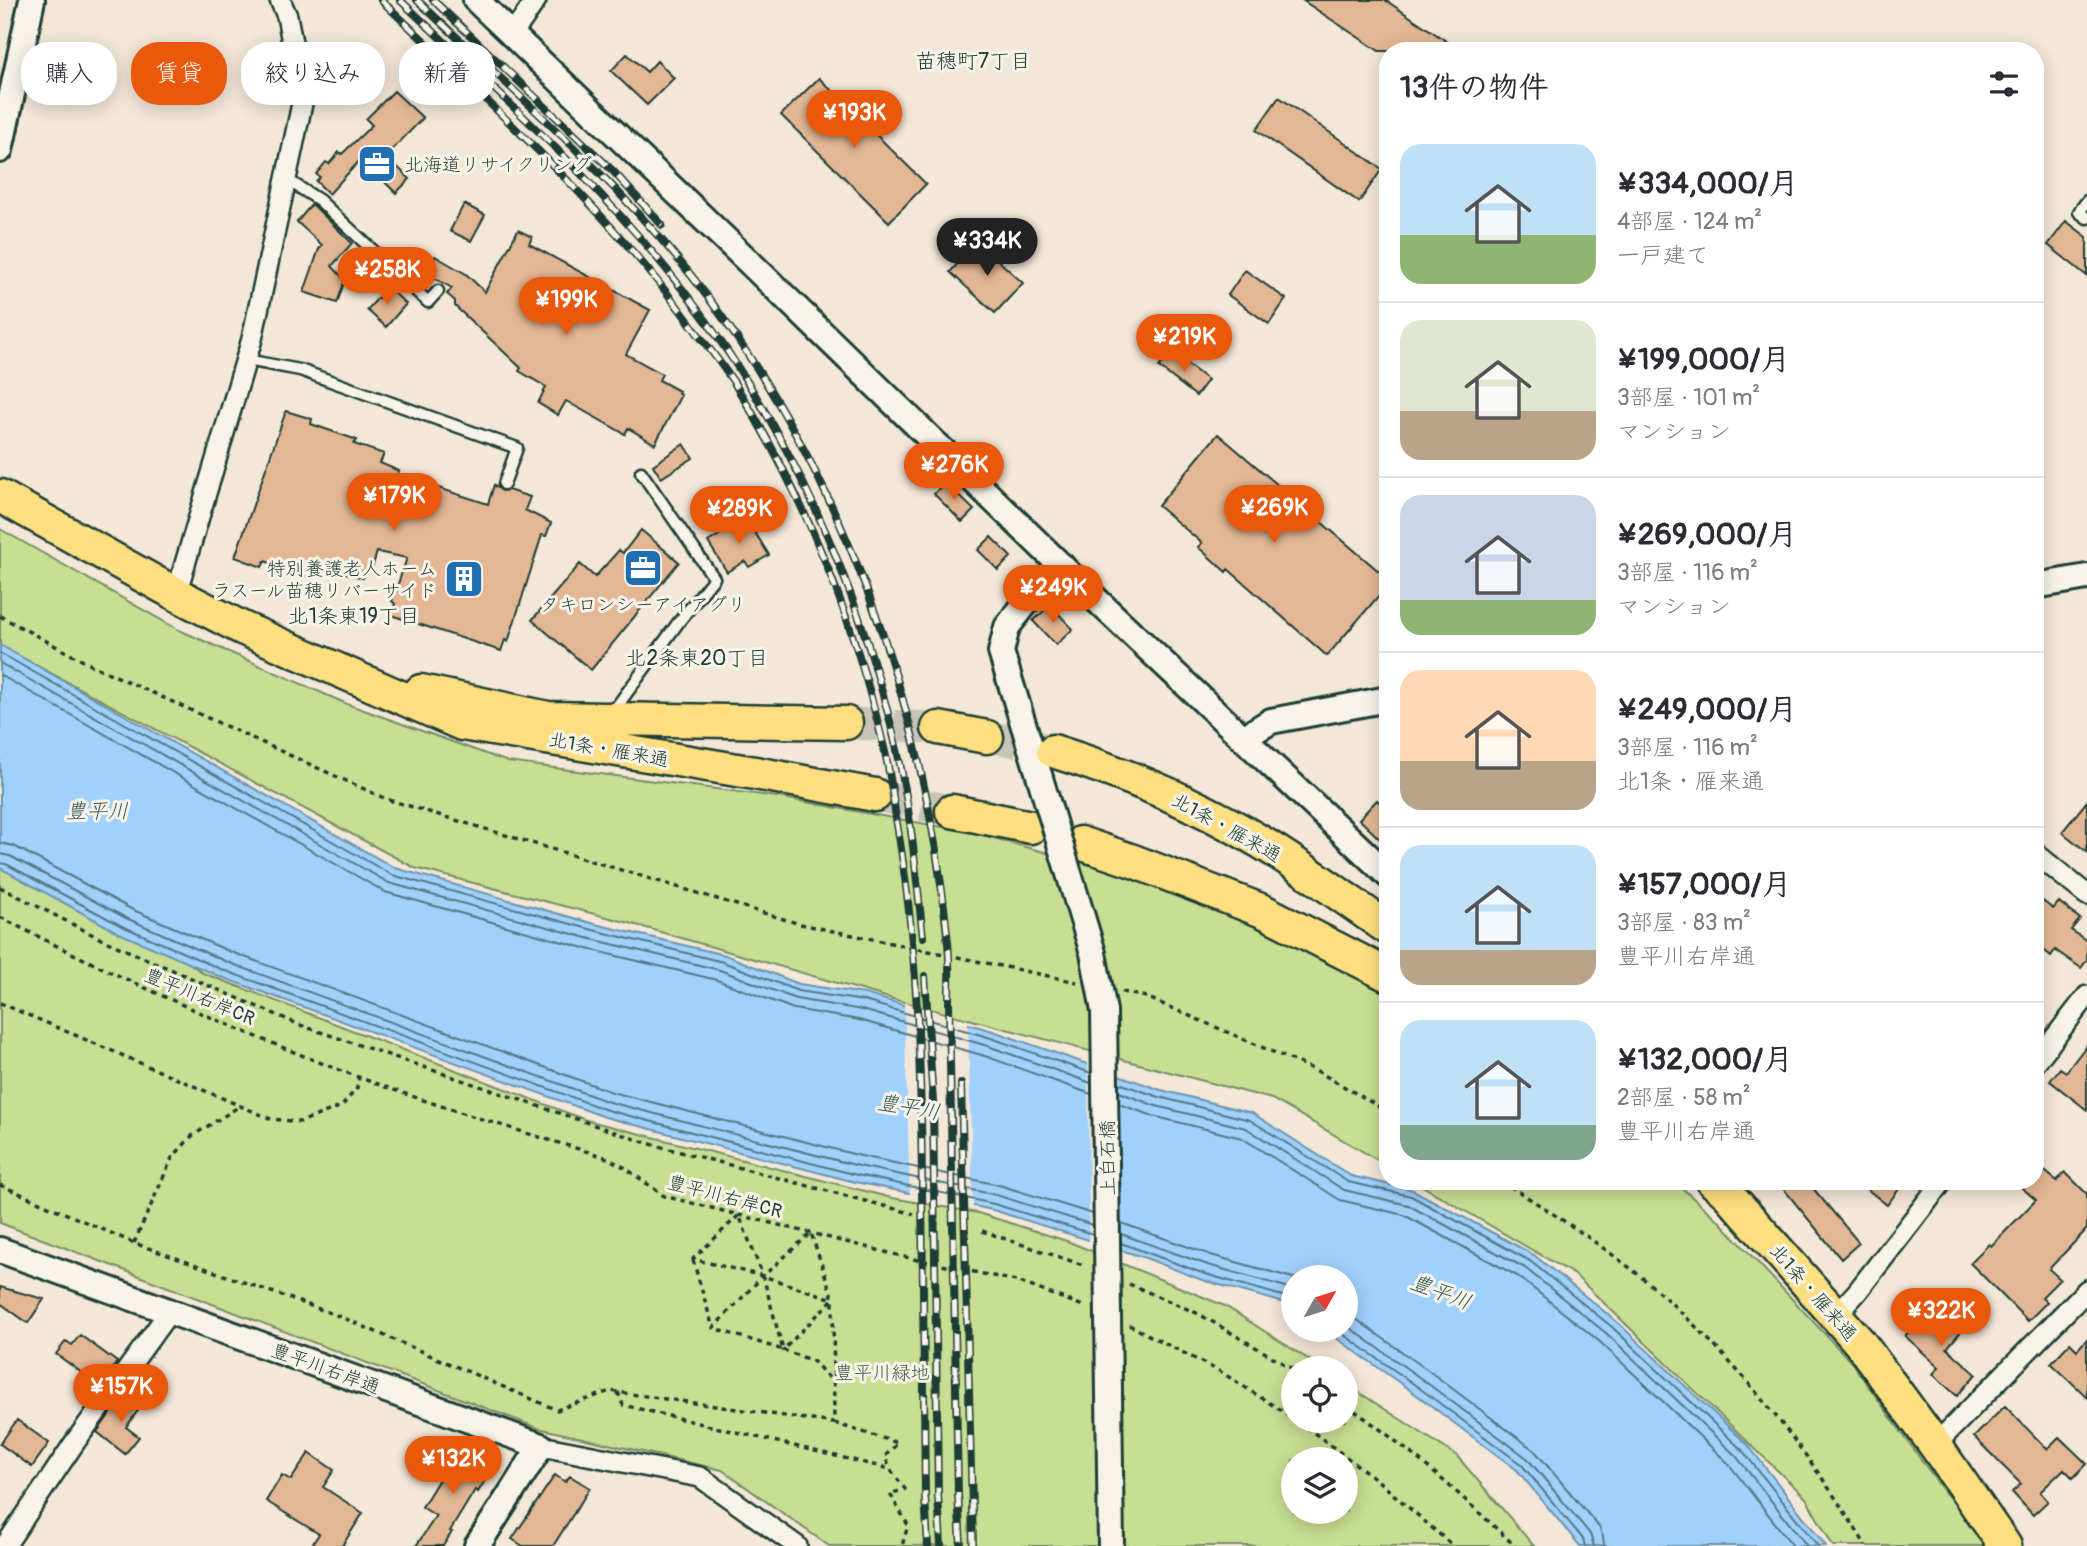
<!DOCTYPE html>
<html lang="ja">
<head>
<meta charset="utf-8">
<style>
  body { margin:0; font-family:Pangolin,"Klee One",sans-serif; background:#f7f7f7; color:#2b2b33; height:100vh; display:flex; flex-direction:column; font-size:26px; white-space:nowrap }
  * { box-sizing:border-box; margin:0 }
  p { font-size:23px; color:#7c7c81 }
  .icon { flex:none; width:38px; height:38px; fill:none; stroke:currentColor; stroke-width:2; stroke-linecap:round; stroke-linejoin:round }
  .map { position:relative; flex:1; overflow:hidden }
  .details { position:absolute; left:1379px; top:42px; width:665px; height:1148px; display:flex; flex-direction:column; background:#fff; border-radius:28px; box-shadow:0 4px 18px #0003 }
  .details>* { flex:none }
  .hud { position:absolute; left:21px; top:42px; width:665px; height:63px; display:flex; gap:14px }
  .needle { width:46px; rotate:51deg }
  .fabs { position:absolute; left:1281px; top:1265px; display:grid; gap:14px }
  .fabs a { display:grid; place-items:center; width:77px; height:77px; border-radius:50%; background:#fff; box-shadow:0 4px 18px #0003; font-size:35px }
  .price { position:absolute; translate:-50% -60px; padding:0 16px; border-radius:24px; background:#ea580c; color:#fff; font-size:23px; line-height:46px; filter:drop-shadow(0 2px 4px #0008) }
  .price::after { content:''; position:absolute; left:50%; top:42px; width:21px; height:16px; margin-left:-10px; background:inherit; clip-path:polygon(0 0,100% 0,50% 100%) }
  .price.on { background:#222; color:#fff }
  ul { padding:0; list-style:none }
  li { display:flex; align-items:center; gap:21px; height:175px; padding:0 21px }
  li+li { border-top:2px solid #e1e1e2 }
  li span { display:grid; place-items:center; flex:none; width:196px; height:140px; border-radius:21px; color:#555 }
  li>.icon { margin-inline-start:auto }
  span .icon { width:84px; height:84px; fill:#fffc; stroke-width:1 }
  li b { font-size:30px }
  h2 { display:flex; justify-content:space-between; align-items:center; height:84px; padding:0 21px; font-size:30px }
  .pill { padding:0 24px; border-radius:28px; background:#fff; box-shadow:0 4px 18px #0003; font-size:24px; line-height:63px }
  .pill.on { background:#ea580c; color:#fff }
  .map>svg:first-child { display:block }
  .green { fill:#c8de93; stroke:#748e64; stroke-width:2; fill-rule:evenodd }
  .water { fill:#a0d0fc; stroke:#6c95ac; stroke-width:2 }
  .pier { fill:#f3e7d7 }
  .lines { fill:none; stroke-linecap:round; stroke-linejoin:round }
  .shore { stroke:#537884; stroke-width:2 }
  .building { fill:#e3b794; stroke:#1f3d34; stroke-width:2 }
  .trunk-tunnel { stroke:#c9c5b6; stroke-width:32; stroke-dasharray:32 16; stroke-linecap:butt }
  .service-casing { stroke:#1f3d34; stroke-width:15 }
  .minor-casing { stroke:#1f3d34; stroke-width:24 }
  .tertiary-casing { stroke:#1f3d34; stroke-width:30 }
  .trunk-casing { stroke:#1f3d34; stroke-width:37 }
  .path { stroke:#1f3d34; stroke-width:3.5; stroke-dasharray:5 5; stroke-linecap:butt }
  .service { stroke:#f7f3e8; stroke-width:10 }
  .minor { stroke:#f7f3e8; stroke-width:19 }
  .tertiary { stroke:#f7f3e8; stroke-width:24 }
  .trunk { stroke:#fddf80; stroke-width:32 }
  .rail-casing { stroke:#1f3d34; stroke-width:8 }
  .rail { stroke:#f7f3e8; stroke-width:5; stroke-dasharray:16; stroke-linecap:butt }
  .tertiary-bridge-casing { stroke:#1f3d34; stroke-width:30; stroke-linecap:butt }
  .tertiary-bridge { stroke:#f7f3e8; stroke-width:24 }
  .labels { text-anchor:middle; stroke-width:6; stroke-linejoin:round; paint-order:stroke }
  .poi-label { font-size:19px; fill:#1f3d34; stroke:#f7f3e8; text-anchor:start }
  .street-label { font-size:19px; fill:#1f3d34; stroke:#f7f3e8 }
  .park-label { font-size:19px; fill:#415d47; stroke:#f7f3e8 }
  .neighbourhood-label { font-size:21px; fill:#1f3d34; stroke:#f7f3e8 }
  .water-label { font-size:21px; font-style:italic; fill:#395a5c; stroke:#f7f3e8 }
</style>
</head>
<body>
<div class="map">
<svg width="2087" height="1546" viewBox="0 0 2087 1546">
  <rect width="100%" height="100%" fill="#f3e7d7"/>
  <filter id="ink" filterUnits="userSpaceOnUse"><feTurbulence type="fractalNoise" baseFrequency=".0143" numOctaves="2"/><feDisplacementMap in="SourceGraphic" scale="14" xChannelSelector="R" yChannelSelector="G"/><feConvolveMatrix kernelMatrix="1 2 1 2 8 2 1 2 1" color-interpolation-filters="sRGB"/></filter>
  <g filter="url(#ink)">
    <path class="green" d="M0 529 179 630 347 704 508 762 778 797 975 833 1109 870 1323 947 1388 978V1166L1272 1099 896 1000 626 922 415 868 0 646Z
      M0 841 75 879 203 973 586 1120 892 1198 978 1213 1067 1241 1225 1306 1322 1368H1293V1421H1346V1384L1457 1456 1534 1546H829L722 1470 538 1428 0 1223ZM1293 1460H1346V1512H1293Z
      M1414 1181H1674L1720 1222 1851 1362 1945 1493 1991 1546H1833L1806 1498 1575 1275Z"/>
    <path class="water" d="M0 645 395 868 595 924 725 955 799 984 865 994 993 1031 1161 1090 1252 1113 1351 1176 1413 1190 1534 1255 1616 1321 1748 1445 1826 1546H1580L1517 1470 1414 1393 1325 1330H1346V1278H1293V1307L1288 1304 1202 1280 1143 1257 993 1210 855 1182 605 1117 221 977 119 933 0 868Z"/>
    <path class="pier" d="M904 1002 968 1021 973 1210 910 1197Z
      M1088 1061 1118 1072V1253L1089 1244Z"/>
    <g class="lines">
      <path class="shore" d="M0 653 392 875 593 930 723 962 798 991 864 1001 991 1038 1091 1073
        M0 663 389 883 591 939 720 970 796 999 862 1010 988 1046 1091 1083
        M0 675 385 892 588 949 717 980 794 1009 859 1020 985 1056 1091 1094
        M0 843 14 846 131 909 231 952 612 1092 861 1156 999 1185 1093 1214
        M0 854 10 856 126 918 227 962 609 1102 859 1166 996 1195 1093 1225
        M0 863 6 864 122 926 223 970 607 1110 857 1175 994 1204 1093 1234
        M1119 1083 1159 1097 1250 1120 1348 1182 1411 1196 1530 1261 1612 1327 1742 1450 1818 1546
        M1119 1092 1156 1106 1246 1128 1344 1190 1408 1205 1525 1268 1606 1333 1736 1456 1807 1546
        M1119 1104 1153 1116 1242 1138 1340 1200 1404 1215 1519 1277 1599 1341 1728 1463 1793 1546
        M1121 1223 1211 1255 1293 1278
        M1121 1234 1208 1265 1293 1289
        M1121 1243 1205 1274 1293 1299
        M1346 1312 1429 1371 1534 1450 1599 1527 1603 1537 1604 1546
        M1346 1325 1423 1380 1527 1458 1590 1534 1594 1546
        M1337 1330 1418 1387 1522 1465 1583 1539 1585 1546"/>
    </g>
    <path class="building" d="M1302 0H1385L1461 51H1379Z
      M627 54 647 72 657 61 674 78 647 105 611 71Z
      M819 78 926 184 889 222 781 115Z
      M394 91 423 118 386 156 410 179 396 193 361 159 329 194 316 181 320 177 316 174 326 162 329 164 339 152 342 154 372 125 366 119Z
      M1279 97 1382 169 1359 202 1256 130Z
      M312 204 352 243 332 266 345 280 337 303 304 292 319 249 322 245 297 222Z
      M464 204 485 215 471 241 450 231Z
      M2066 221 2087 237V276L2048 245Z
      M518 230 532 237 529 244 650 310 626 354 662 374 659 380 679 391 678 393 681 395 655 444 628 428 625 434 566 401 558 415 538 403 546 387 519 371 521 368 455 306V301L447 294 452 288 425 273 435 256 466 274 485 292Z
      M978 242 1023 283 995 313 950 272Z
      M1245 270 1286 299 1269 324 1228 295Z
      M388 287 406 304 386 327 367 310Z
      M1171 352 1208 380 1196 396 1159 367Z
      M286 411 312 419 311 424 357 440 354 444 384 454 380 463 399 471 390 494 418 507 426 484 488 504 494 485 502 491 508 490 530 497 525 510 551 523 546 536 542 535 508 642 505 640 501 651 391 615 395 604 392 601 407 558 377 552 371 571 367 569 363 578 315 564 309 577 265 561 262 567 235 557Z
      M1218 434 1388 579V585L1327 656 1228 569 1226 572 1198 547 1202 543 1158 506Z
      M684 444 693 458 661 478 653 465Z
      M945 482 974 510 962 522 934 494Z
      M746 518 769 555 749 567 745 561 727 572 708 542Z
      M641 530 679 562 591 670 532 620 580 564 595 577 619 550 623 553Z
      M991 537 1011 557 998 570 978 550Z
      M1050 605 1073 629 1056 645 1033 621Z
      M1377 800 1388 810V847L1359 819Z
      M2087 801V852L2062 832Z
      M2035 895 2053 909 2059 902 2080 919 2071 930 2087 941V960L2081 968 2055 950 2051 956 2035 943Z
      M2087 1045V1110L2050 1081 2060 1068 2066 1072Z
      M2035 1163 2057 1181 2065 1172 2087 1194V1229L2049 1269 2060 1279 2042 1297 2047 1302 2028 1321 1970 1263 1989 1244 1991 1246 2036 1200 2014 1181H2035Z
      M1777 1181H1807L1859 1243 1841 1259Z
      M1857 1181H1905L1887 1205Z
      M0 1287 44 1299 28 1323 0 1303Z
      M1934 1303 1963 1329 1947 1348 1976 1374 1957 1396 1933 1374 1939 1367 1905 1336Z
      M80 1335 117 1362 100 1386 56 1354 66 1341 72 1345Z
      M2087 1339V1397L2051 1363 2070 1343 2077 1350Z
      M125 1393 142 1405 126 1427 139 1437 125 1454 97 1432Z
      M2005 1406 2047 1449 2059 1437 2087 1464 2073 1478 2064 1469 2040 1492 2048 1501 2033 1515 2012 1492 2021 1484 1974 1437Z
      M17 1420 49 1443 32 1467 0 1444Z
      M458 1448 492 1469 478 1492 475 1490 450 1531 452 1532 443 1546H416L436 1516 422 1507Z
      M309 1453 334 1470 323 1487 363 1513 342 1546H311L319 1534 266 1501 282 1475 291 1480Z
      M555 1475 565 1482 570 1476 590 1488 553 1546H523L512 1539Z"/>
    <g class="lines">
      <path class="trunk-tunnel" d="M846 723 938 728
        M987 737 1014 741 1053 751
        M875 795 952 811"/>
      <g class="service-casing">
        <path id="service" d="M286 179 319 200 428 302 438 291
          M2087 201 2079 212 2087 218
          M246 360 300 370 517 448 504 484
          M612 713 678 623 714 578 641 472"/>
      </g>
      <g class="minor-casing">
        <path id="minor" d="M512 35 536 0
          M176 594 252 339 303 99 287 16 280 0
          M2035 853 2087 895
          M2035 1063 2087 996
          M1836 1315 1857 1292 1943 1181
          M1935 1445 2087 1290
          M541 1446 700 1477 797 1546
          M5 1546 75 1442 169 1312"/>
      </g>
      <g class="tertiary-casing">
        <path id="tertiary" d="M476 0 749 262 1086 590 1388 875
          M0 150 32 0
          M2035 586 2087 577
          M1243 738 1271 721 1388 699
          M1040 778 1001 652 1007 627 1041 584 1062 566
          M0 1250 541 1446 477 1546"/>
      </g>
      <g class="trunk-casing">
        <path id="trunk" d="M0 496 176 594 242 628 462 724 755 773 875 795
          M421 691 548 718 846 723
          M938 728 987 737
          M1053 751C1124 773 1195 803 1259 841 1303 867 1345 899 1388 928
          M952 811 1031 827
          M1080 843 1133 861 1263 911 1388 975
          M1713 1181 1727 1193 1860 1343 1935 1445 2005 1546"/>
      </g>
      <path class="path" d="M0 616 87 663 386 799 800 924 1077 982
        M0 887 105 941 300 1025 647 1143 914 1214
        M0 917C116 977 236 1031 358 1077 439 1107 523 1132 605 1157L624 1167 664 1196 909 1258 1016 1281 1086 1307
        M1122 992 1146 997 1317 1071 1388 1112
        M0 1003 271 1119 300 1122 342 1106 357 1088 359 1077
        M1502 1181C1546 1209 1593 1239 1634 1271 1726 1346 1805 1445 1866 1546
        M0 1185 134 1243 339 1316 557 1410 610 1391 834 1423 833 1299 811 1233 763 1276 713 1328 783 1350 763 1276 739 1215 693 1259 763 1276 833 1299
        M982 1231 1086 1266
        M134 1243 172 1158 192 1136 240 1106
        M693 1260 713 1328
        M1129 1284 1199 1314 1293 1369
        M832 1300 783 1350 813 1361 832 1381
        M1129 1325 1221 1372 1293 1418
        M618 1392 623 1405 890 1469 905 1489 890 1494 908 1525 902 1546
        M1346 1405C1407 1446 1461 1495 1515 1546
        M1298 1421 1376 1479 1453 1546
        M834 1423 898 1443 885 1456 890 1469"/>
      <use href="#service" class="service"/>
      <use href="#minor" class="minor"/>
      <use href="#tertiary" class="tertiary"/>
      <use href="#trunk" class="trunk"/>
      <g class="rail-casing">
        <path id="rail" d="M381 0C492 106 608 209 698 334 710 349 722 365 733 381 804 494 855 622 885 752 890 774 893 796 896 818 917 939 921 1063 922 1186 923 1289 924 1393 925 1496L928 1546
          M400 0C498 93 600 183 683 290 788 424 859 585 897 750 911 811 916 875 923 937
          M417 0C512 90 613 176 694 279 842 469 925 704 948 943 950 962 949 982 949 1001 950 1040 950 1080 951 1119 953 1244 956 1370 958 1495L961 1546
          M433 0 613 171 662 225
          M925 976 933 1102 938 1495 941 1546
          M961 1084 973 1546"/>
      </g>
      <use href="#rail" class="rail"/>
      <g class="tertiary-bridge-casing">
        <path id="tertiary-bridge" d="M1040 778 1093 953 1104 1011 1111 1546"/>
      </g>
      <use href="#tertiary-bridge" class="tertiary-bridge"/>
    </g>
  </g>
  <defs>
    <g id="office-square" transform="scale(2.0125)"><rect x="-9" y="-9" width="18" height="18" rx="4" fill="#1f6fb2" stroke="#f7f3e8"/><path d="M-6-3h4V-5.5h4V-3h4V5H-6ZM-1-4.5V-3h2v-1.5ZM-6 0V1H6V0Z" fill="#fff"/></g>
    <g id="building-square" transform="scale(2.0125)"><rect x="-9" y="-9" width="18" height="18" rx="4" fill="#1f6fb2" stroke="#f7f3e8"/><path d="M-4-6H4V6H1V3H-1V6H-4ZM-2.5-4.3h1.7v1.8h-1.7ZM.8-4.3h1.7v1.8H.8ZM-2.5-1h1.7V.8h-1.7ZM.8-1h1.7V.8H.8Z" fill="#fff"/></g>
  </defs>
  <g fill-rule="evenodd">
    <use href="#office-square" x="377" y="164"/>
    <use href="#office-square" x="643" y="568"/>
    <use href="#building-square" x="464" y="579"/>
  </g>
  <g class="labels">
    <g class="poi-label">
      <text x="404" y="171">北海道リサイクリング</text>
      <text x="437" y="575" text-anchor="end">特別養護老人ホーム<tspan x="437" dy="22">ラスール苗穂リバーサイド</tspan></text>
      <text x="643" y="611" text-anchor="middle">タキロンシーアイアグリ</text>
    </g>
    <g class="street-label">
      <text transform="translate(609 749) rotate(10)" y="7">北1条・雁来通</text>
      <text transform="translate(1227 827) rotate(29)" y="7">北1条・雁来通</text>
      <text transform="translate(200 996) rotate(23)" y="7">豊平川右岸CR</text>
      <text transform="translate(1107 1158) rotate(-91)" y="7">上白石橋</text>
      <text transform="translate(725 1196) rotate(15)" y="7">豊平川右岸CR</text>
      <text transform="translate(1814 1292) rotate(49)" y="7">北1条・雁来通</text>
      <text transform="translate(326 1368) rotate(20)" y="7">豊平川右岸通</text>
    </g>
    <g class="park-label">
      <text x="882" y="1379">豊平川緑地</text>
    </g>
    <g class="neighbourhood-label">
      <text x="973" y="68">苗穂町7丁目</text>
      <text x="354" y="623">北1条東19丁目</text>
      <text x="697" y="665">北2条東20丁目</text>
    </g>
    <g class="water-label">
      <text x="97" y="818">豊平川</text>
      <text transform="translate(909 1107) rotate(10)" y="7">豊平川</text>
      <text transform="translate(1441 1292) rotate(21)" y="7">豊平川</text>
    </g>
  </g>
</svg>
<div class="fabs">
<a><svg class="needle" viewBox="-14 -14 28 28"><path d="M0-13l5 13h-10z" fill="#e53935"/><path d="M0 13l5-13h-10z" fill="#7c7c81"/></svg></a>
<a><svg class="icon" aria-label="locate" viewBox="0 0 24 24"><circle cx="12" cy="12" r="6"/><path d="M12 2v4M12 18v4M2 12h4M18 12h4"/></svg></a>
<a><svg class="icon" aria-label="layers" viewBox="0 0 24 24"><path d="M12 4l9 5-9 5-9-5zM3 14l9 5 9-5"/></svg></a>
</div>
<b class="price" style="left:854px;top:150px">¥193K</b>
<b class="price on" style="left:987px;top:278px">¥334K</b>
<b class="price" style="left:387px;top:307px">¥258K</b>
<b class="price" style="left:566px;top:337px">¥199K</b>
<b class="price" style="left:1184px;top:374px">¥219K</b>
<b class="price" style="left:954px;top:502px">¥276K</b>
<b class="price" style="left:394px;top:533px">¥179K</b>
<b class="price" style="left:1274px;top:545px">¥269K</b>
<b class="price" style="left:739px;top:546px">¥289K</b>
<b class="price" style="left:1053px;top:625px">¥249K</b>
<b class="price" style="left:1941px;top:1348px">¥322K</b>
<b class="price" style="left:121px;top:1424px">¥157K</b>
<b class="price" style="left:453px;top:1496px">¥132K</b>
<div class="hud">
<a class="pill">購入</a>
<a class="pill on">賃貸</a>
<a class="pill">絞り込み</a>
<a class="pill">新着</a>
</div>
<section class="details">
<h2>13件の物件<svg class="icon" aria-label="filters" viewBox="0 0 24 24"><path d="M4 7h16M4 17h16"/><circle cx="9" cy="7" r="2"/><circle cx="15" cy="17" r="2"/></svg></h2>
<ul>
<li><span style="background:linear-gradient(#bfe0f5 65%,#8fb573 0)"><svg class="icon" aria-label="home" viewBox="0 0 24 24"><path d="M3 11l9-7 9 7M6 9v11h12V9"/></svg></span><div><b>¥334,000/月</b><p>4部屋 · 124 m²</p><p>一戸建て</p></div></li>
<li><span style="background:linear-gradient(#dfe7d0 65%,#b9a48a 0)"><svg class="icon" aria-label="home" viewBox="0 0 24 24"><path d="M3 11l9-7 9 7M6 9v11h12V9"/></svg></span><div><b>¥199,000/月</b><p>3部屋 · 101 m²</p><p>マンション</p></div></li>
<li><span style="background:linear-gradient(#c9d6e8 75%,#8fb573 0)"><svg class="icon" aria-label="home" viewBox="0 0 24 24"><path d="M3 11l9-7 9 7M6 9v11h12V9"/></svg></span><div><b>¥269,000/月</b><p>3部屋 · 116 m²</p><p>マンション</p></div></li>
<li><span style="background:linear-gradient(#ffd9b3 65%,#b9a48a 0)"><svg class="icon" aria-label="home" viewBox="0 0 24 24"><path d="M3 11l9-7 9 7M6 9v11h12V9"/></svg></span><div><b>¥249,000/月</b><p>3部屋 · 116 m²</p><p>北1条・雁来通</p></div></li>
<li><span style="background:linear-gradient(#bfe0f5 75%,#b9a48a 0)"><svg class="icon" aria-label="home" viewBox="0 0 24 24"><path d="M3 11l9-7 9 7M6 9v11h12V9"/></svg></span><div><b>¥157,000/月</b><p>3部屋 · 83 m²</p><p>豊平川右岸通</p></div></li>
<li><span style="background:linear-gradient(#bfe0f5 75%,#7fa58c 0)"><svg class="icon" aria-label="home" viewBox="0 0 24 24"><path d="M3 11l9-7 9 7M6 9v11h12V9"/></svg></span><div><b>¥132,000/月</b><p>2部屋 · 58 m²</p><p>豊平川右岸通</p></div></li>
</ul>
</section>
</div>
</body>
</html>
